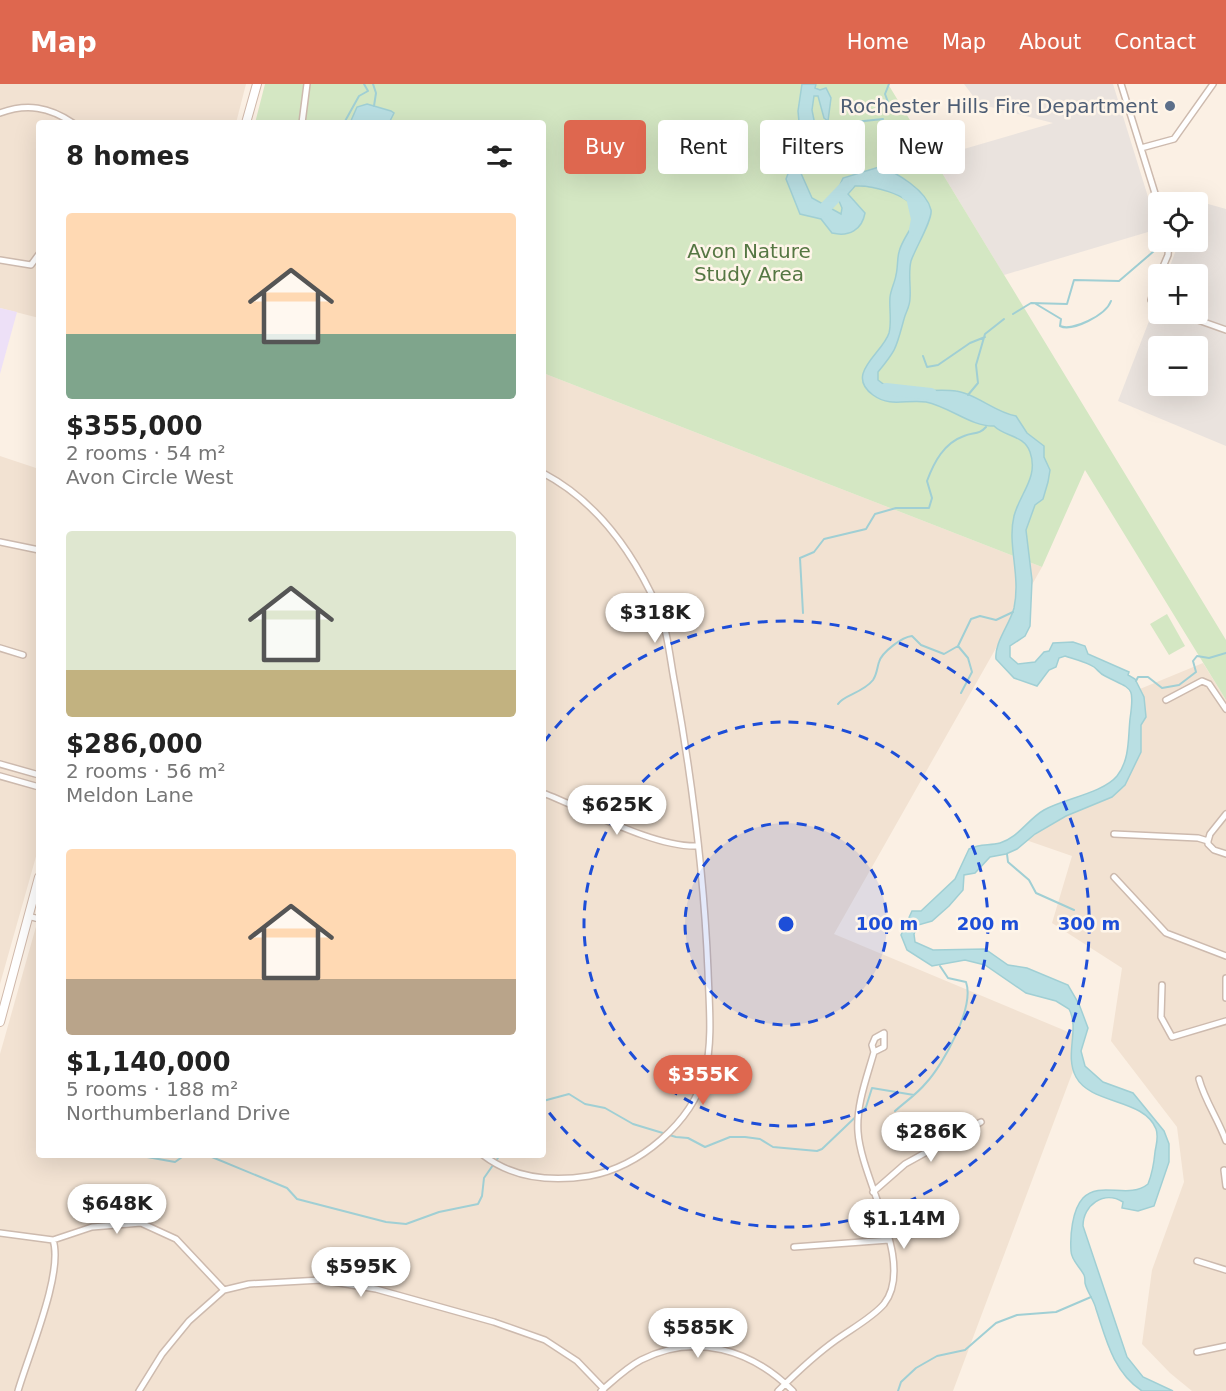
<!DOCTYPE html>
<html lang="en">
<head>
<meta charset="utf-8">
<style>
  body { margin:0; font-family:"DejaVu Sans",sans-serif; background:#f6f6f6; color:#222; height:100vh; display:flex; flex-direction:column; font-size:22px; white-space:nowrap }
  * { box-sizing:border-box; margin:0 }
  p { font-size:20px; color:#767676 }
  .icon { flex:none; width:33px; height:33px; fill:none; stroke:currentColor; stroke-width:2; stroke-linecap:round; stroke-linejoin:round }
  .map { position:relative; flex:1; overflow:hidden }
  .panel { position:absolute; left:36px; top:36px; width:510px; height:1038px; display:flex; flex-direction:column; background:#fff; border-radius:6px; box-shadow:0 6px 24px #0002 }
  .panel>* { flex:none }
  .hud { position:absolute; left:564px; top:36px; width:570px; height:54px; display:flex; gap:12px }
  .controls { position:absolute; left:1148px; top:108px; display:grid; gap:12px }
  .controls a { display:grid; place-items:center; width:60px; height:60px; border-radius:6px; background:#fff; box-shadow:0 6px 24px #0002; font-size:30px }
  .price { position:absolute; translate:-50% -51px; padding:0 14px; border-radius:21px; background:#fff; color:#222; font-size:20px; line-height:39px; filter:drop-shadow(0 2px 3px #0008) }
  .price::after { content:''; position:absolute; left:50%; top:36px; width:18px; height:14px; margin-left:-9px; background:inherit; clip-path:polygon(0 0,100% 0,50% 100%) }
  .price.selected { background:#de674f; color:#fff }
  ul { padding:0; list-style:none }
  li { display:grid; align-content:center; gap:12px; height:318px; padding:0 30px }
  li span { display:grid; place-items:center; height:186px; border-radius:6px; color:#555 }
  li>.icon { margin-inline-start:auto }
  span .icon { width:108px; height:108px; fill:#fffc; stroke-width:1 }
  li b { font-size:26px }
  h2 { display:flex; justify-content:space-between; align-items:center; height:72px; padding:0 30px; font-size:26px }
  .tag { padding:0 21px; border-radius:6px; background:#fff; box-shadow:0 6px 24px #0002; font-size:21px; line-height:54px }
  .tag.selected { background:#de674f; color:#fff }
  header { display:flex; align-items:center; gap:36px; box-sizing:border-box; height:84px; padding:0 30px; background:#de674f; color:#fff }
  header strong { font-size:28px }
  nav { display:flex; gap:33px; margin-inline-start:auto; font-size:21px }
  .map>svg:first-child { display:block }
  .residential { fill:#f2e2d2 }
  .industrial { fill:#eae3de; fill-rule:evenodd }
  .education { fill:#ede0f7 }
  .green { fill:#d4e7c3 }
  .water { fill:#b9dfe3; stroke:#a0cfd4; stroke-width:1.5 }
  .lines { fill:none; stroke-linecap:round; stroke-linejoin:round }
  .stream { stroke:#a0cfd4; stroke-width:2 }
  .river { stroke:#b9dfe3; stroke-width:12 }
  .street-casing { stroke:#cdbaae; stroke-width:8 }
  .secondary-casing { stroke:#d0b9ab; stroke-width:10 }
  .street { stroke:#fff; stroke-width:5 }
  .secondary { stroke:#fff; stroke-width:8 }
  .ring { fill:none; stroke:#1d4ed8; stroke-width:3; stroke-dasharray:10 8 }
  .service-dot { fill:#5c6f8a; stroke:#fef5e9; stroke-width:2 }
  .labels { text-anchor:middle; stroke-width:5; stroke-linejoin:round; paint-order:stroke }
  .service-label { font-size:20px; fill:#4e5e75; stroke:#fef5e9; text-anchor:end }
  .park-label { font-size:20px; fill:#557743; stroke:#fef5e9 }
  .centre { fill:#1d4ed8; stroke:#fef5e9; stroke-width:3 }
  .ring-label { font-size:18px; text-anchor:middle; font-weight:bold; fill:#1d4ed8; stroke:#fef5e9; stroke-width:5; stroke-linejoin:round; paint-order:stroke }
</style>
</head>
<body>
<header>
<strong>Map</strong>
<nav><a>Home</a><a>Map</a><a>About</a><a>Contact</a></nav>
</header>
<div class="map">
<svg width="1226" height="1307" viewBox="0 0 1226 1307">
  <rect width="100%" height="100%" fill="#fbf0e4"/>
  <path class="residential" d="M0 0H246L236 39H39V234L0 224Z
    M543 289 1042 483 834 850 1085 955 953 1307H0V970L39 832V1071H543Z
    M0 372 39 385V762L0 900Z
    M1203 579 1226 616V1307H1192L1170 1289 1142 1260 1152 1186 1184 1098 1177 1043 1111 957 1122 884 1052 839 1072 772 1023 755 1052 730 1113 707 1133 675 1135 607Z"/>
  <path class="industrial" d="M964 0H1113L1158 145 1004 191 933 74 1053 39 979 20Z
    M1194 116 1226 125V362L1118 317 1158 214V230H1197V190H1167L1179 158H1197V118H1193ZM1158 262H1197V302H1158Z"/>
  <path class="education" d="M0 224 17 228 0 290Z"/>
  <path class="green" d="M265 0H888L1226 556V616L1085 386 1042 483 543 289V39H255Z
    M1167 530 1185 562 1169 571 1150 540Z"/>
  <path class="water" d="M802 0H816L815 4 820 6 826 4 831 14 828 37 824 34 818 12H814L812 26 816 46 800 87 812 114 841 130 842 124 836 110 843 94 879 83C897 88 927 107 931 126 933 135 915 165 911 177 908 189 911 202 910 214 910 223 906 227 904 235 896 264 897 265 878 288V296C899 315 930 303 956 307 975 309 996 329 1016 332L1027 349 1044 362V373L1050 386 1048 398 1043 415 1035 421 1026 446 1032 496 1030 542 1025 552 1010 562V573L1018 580 1035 578 1044 568 1049 567 1053 559 1073 558 1085 562 1088 570 1129 588 1128 591 1135 595 1144 613 1146 633 1141 641V668L1125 701 1112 713 1066 732 1035 750 1017 765 1006 770 990 773 975 789 964 791 963 806 949 822 932 837 918 841 914 850 915 858 933 866 985 865 1008 881 1027 884 1068 901 1079 920 1088 944 1081 967 1085 982 1103 998 1133 1009 1164 1047 1169 1060V1078L1154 1122 1138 1127 1122 1124 1123 1118C1104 1106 1083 1121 1083 1142L1127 1273 1143 1293 1173 1307H1142C1113 1288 1106 1255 1096 1225 1094 1216 1087 1208 1085 1199 1085 1197 1085 1193 1084 1191 1080 1183 1071 1176 1071 1167 1070 1152 1072 1126 1083 1114 1100 1096 1129 1116 1148 1100 1152 1090 1154 1079 1155 1068 1156 1061 1159 1053 1156 1045 1144 1014 1091 1021 1076 993 1064 971 1080 945 1069 925L1056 917 1026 909 985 881 965 876 932 882 907 866 901 851 912 827H921L955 795 969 765C980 759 989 762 1000 759 1018 754 1028 735 1044 726 1063 715 1103 709 1117 692 1130 676 1128 653 1130 635 1135 601 1132 606 1105 592 1100 590 1098 586 1094 583 1087 578 1074 575 1065 572L1059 574 1056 583 1049 586 1037 602 1014 594 996 575C994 559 1010 540 1014 524 1021 491 1007 461 1014 432 1020 409 1039 393 1030 368 1024 351 1005 353 994 342 972 343 950 323 926 318 906 315 891 324 873 311 844 290 883 269 889 249 892 237 889 225 890 213 891 205 895 198 896 191 898 183 897 175 899 168 902 154 917 140 916 126 907 110 872 101 855 102L848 110 865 129C862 146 849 153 832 149L821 135 800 130 786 95 798 63 800 49 798 27Z
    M367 20 391 27 394 29 389 39H350L357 23Z"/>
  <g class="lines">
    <path class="stream" d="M373 0 376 9 374 22
      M889 0 885 10 892 29
      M828 37 835 40 883 35
      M344 39 359 12 368 7 364 0
      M1036 220 1061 235 1060 242C1072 248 1106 231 1111 217
      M1013 230 1031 219 1067 220 1074 196 1119 197 1154 167
      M923 272 927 283 938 281 970 259 985 253
      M968 311 978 299 976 281 985 250 1004 235
      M803 529 800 474 814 468 824 455 866 445 875 430 896 424H929L932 414 927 397C934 378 944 359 964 352 973 348 979 351 986 343
      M958 562 968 574 972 588 961 609
      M1136 597 1138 593H1148L1162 604 1179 601 1196 588 1193 577 1197 572 1209 574 1226 569
      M838 620C843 611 863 609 873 596 877 590 877 584 879 578 882 568 902 553 912 552L921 561 944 570 958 562 971 535 980 532 996 536 1013 528
      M1007 770 1008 778 1029 796 1036 809 1074 826
      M543 1017 569 1010 585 1020 605 1024 633 1040 676 1053 688 1054 705 1063 730 1053H745L760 1055 773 1063 817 1067 822 1065 866 1023 872 1004 914 1011
      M895 1027C905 1018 917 1010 926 999 943 981 975 923 966 898L948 894 940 882
      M136 1071 175 1078 185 1071
      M207 1071 287 1104 297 1115 386 1138 406 1140 439 1128 478 1120 482 1112 484 1094 500 1071
      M898 1307 901 1298 916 1284 937 1272 965 1266 996 1239 1017 1231 1056 1228 1091 1213"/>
    <path class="river" d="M907 110 912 113 917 135 915 146
      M814 124 822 127 848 100
      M886 305 931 310"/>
    <g class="street-casing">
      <path id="street" d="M1121 0 1158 119
        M0 29C27 19 49 23 73 39
        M302 39 307 0
        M1141 64 1174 55 1213 0
        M0 176 31 181 39 170
        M1160 190 1168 171 1169 158
        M1158 194 1151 216 1158 221
        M1181 230 1226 246
        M0 458 39 466
        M0 564 23 571
        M1166 616 1202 597 1209 600 1226 625
        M0 680 39 691
        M0 692 39 703
        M543 709C585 725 654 764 698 762
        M1114 750 1198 754 1208 757V760L1214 766 1226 770
        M1208 757 1210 750 1226 730
        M1114 793 1166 849 1226 872
        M28 832 39 835
        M1226 894V914
        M1162 901 1161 933 1172 953 1226 937
        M1199 995C1205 1017 1218 1035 1226 1057
        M483 1071C514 1095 551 1098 589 1092 639 1083 692 1039 705 989 713 956 709 920 708 887 704 791 692 695 675 601 670 576 668 547 658 524 633 468 598 418 543 389
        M1224 1086 1226 1102
        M873 1108 905 1080 981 1038
        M0 1149 53 1156 92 1143 141 1139 176 1155 224 1206
        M794 1163 889 1156
        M1197 1177 1226 1186
        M1197 1268 1226 1262
        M18 1307C28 1272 64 1188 53 1156
        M139 1307 162 1270 189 1237 224 1206 249 1200 321 1196 376 1205 494 1238 545 1256 577 1277 604 1305
        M601 1307C614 1296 626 1284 641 1276 695 1248 752 1266 793 1307
        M778 1307C796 1289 815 1271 836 1256 851 1245 872 1234 884 1220 916 1179 861 1096 858 1048 856 1021 867 993 874 968L872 961 875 954 884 949V963L874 968"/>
    </g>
    <g class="secondary-casing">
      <path id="secondary" d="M246 39 257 0
        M0 938 39 793"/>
    </g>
    <use href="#street" class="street"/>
    <use href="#secondary" class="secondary"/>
  </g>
  <circle cx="786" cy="840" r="101" fill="#1d4ed8" fill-opacity=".12"/>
  <g class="ring">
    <circle cx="786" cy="840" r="101"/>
    <circle cx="786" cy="840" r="202"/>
    <path d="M544 658A303 303 0 1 1 544 1022"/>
  </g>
  <circle class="service-dot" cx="1170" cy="22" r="6"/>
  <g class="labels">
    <g class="service-label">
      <text x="1158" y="29">Rochester Hills Fire Department</text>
    </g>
    <g class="park-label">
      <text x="749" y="174">Avon Nature<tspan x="749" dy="23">Study Area</tspan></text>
    </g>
  </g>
  <circle cx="786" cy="840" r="9" class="centre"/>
  <g class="ring-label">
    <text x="887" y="846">100 m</text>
    <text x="988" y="846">200 m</text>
    <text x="1089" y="846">300 m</text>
  </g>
</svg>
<div class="controls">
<a><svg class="icon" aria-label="locate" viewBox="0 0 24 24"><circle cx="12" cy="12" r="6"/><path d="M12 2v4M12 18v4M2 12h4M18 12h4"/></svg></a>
<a>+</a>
<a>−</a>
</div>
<b class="price" style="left:655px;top:560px">$318K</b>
<b class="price" style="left:617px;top:752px">$625K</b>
<b class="price selected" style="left:703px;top:1022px">$355K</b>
<b class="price" style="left:931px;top:1079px">$286K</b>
<b class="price" style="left:117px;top:1151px">$648K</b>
<b class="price" style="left:904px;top:1166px">$1.14M</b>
<b class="price" style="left:361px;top:1214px">$595K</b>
<b class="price" style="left:698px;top:1275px">$585K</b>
<div class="hud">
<a class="tag selected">Buy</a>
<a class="tag">Rent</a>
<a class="tag">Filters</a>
<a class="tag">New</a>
</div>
<section class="panel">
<h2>8 homes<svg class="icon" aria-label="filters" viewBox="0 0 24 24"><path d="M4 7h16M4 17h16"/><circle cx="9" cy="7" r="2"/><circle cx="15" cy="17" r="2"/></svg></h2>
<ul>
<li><span style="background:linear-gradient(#ffd9b3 65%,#7fa58c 0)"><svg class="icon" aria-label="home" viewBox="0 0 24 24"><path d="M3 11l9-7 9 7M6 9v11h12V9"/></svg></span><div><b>$355,000</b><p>2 rooms · 54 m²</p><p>Avon Circle West</p></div></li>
<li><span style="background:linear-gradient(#dfe7d0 75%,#c2b280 0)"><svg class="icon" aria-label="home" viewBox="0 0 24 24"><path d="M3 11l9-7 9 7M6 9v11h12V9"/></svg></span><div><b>$286,000</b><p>2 rooms · 56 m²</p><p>Meldon Lane</p></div></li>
<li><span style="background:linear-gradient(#ffd9b3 70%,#b9a48a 0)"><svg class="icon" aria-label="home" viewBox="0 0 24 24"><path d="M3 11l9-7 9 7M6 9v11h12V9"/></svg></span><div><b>$1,140,000</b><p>5 rooms · 188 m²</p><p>Northumberland Drive</p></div></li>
</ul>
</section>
</div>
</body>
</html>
